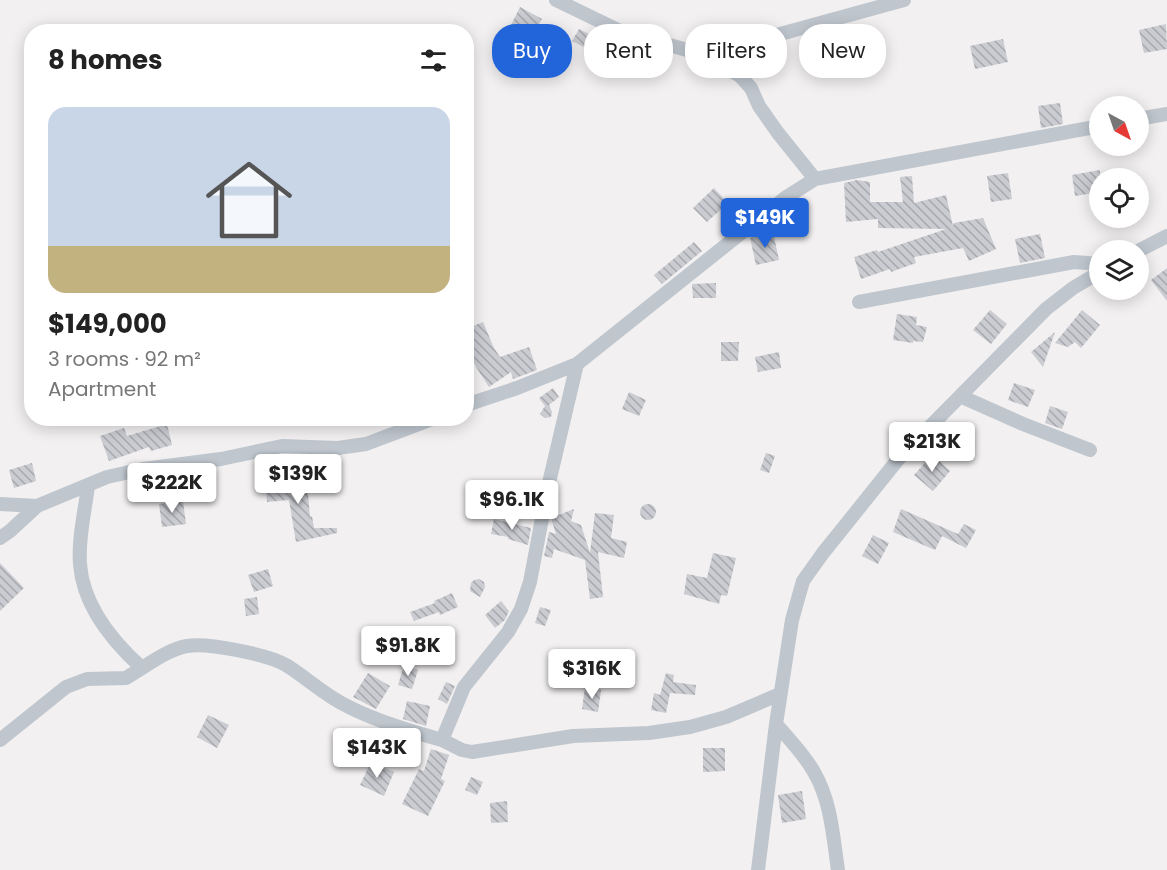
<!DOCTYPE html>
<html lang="en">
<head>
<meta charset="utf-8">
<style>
  body { margin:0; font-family:Poppins,sans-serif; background:#f2f2f2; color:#222; height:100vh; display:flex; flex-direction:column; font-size:22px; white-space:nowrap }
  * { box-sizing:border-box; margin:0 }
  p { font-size:20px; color:#767676 }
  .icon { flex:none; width:33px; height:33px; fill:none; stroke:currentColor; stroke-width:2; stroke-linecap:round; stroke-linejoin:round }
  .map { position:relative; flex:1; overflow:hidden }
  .panel { position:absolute; left:24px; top:24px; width:450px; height:402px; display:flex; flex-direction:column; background:#fff; border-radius:24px; box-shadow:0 3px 15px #0003 }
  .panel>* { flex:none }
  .guide { position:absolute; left:492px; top:24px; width:570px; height:54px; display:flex; gap:12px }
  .needle { width:39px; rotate:140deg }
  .controls { position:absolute; left:1089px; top:96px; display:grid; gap:12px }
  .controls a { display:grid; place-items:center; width:60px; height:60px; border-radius:50%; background:#fff; box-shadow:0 3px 15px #0003; font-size:30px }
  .price { position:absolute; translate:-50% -51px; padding:0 14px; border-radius:6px; background:#fff; color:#222; font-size:20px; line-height:39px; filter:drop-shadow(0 2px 3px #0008) }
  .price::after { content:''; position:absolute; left:50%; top:36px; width:18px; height:14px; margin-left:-9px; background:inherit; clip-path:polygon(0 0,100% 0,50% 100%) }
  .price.active { background:#2264da; color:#fff }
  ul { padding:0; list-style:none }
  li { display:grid; align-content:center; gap:12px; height:318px; padding:0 24px }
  li span { display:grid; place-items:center; height:186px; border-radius:18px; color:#555 }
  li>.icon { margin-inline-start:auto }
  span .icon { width:108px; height:108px; fill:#fffc; stroke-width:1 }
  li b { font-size:26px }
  h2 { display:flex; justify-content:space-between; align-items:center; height:72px; padding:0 24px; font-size:26px }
  .tag { padding:0 21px; border-radius:24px; background:#fff; box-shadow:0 3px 15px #0003; font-size:21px; line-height:54px }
  .tag.active { background:#2264da; color:#fff }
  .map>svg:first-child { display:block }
  .building { fill:url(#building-back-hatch) }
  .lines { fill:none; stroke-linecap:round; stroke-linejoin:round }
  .minor { stroke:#bfc6ce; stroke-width:14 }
</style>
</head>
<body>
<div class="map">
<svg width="1167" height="870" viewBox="0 0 1167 870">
  <defs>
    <pattern id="building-back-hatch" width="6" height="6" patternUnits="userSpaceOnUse" patternTransform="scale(1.5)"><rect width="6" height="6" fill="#caccd2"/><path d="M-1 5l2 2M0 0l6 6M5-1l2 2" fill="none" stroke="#a6a8ae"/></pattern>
  </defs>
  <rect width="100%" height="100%" fill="#f2f0f0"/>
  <path class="building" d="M520 7 542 19 532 36 511 25Z
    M1166 24 1167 49 1144 53 1139 30Z
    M579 29 593 36 586 48 572 41Z
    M1003 39 1008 62 975 69 970 46Z
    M845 46 867 53 861 73 839 66Z
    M1060 103 1063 124 1041 128 1038 106Z
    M1100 170V192L1075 196 1072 175Z
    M1008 173 1012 199 991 202 987 176Z
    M912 176 914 203 946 195 953 226 954 223 983 218 996 249 969 261 963 248 914 257 916 263 891 272 890 269 861 279 854 257 877 250 878 252 946 229 878 228V219L846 222 844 183 857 180 870 182V202H903L900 177Z
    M714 188 728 203 707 222 693 208Z
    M773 232 779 260 756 265 750 238Z
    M1040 234 1045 258 1020 263 1015 239Z
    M694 242 702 251 662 284 654 275Z
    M1167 268V301L1151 280Z
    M716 283V298H693L692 284Z
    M990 310 1007 324 991 344 973 330Z
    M1082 310 1100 325 1081 348 1075 342 1068 347 1055 343Z
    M897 314 917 317 916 325 927 327 923 342 913 341V343L893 340Z
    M483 322 494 348 500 357 529 347 537 370 513 379 511 372 489 387 476 367 466 344V329Z
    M1055 332 1043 367 1031 352Z
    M721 342H739L738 361H721Z
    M779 352 781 368 758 372 755 357Z
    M1014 383 1035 390 1028 407 1008 400Z
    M553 388 559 397 549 405 552 412 551 417 545 418 540 414 545 406 539 398Z
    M629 392 646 400 639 416 622 409Z
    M1050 406 1068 412 1062 429 1045 423Z
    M167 424 172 445 151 451 149 447 109 461 100 436 124 428 127 436Z
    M766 453 775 456 769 473 760 470Z
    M932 455 950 471 933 491 914 475Z
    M32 463 36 481 14 488 9 470Z
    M300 464 301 483 307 482 310 517 312 516 314 528H337V533L296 542 289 500 267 502 266 491 285 489 283 466Z
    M183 501 186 524 162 527 159 504Z
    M640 512a8 8 0 1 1 16 0a8 8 0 1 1-16 0Z
    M574 509 571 521 581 525 590 553 595 513 614 515 611 538 627 542 624 558 598 552 603 597 590 599 585 560 554 549 552 558 544 556 549 532 556 534 551 518Z
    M901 509 958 534 964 524 976 530 966 548 942 536 935 550 893 532Z
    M494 519 531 528 528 545 508 539V537L491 534Z
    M873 535 889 543 878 564 862 556Z
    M713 553 736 558 727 596 721 595 719 604 684 594 687 574 707 578Z
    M0 563 24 588 0 611Z
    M268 569 273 586 254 592 248 575Z
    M479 579 484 582 485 587 480 597 470 591 471 583 474 580Z
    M452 593 458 607 440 615 439 612 414 621 410 612 435 603 434 601Z
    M257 597 259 614 246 616 244 599Z
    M501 601 509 611 505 620 495 628 485 615Z
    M540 607 551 610 545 626 535 623Z
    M422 627 429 644 446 640 449 657 415 664 403 635Z
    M404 665 418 670 412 689 398 685Z
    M368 673 390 686 376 709 353 697Z
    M666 673 674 675 673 682 696 685 695 695 670 693 666 713 651 710 654 693 660 695Z
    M446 682 455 686 447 704 438 699Z
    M585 687 601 690 598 712 582 709Z
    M407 701 430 706 426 726 403 719Z
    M208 715 229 725 217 748 197 737Z
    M703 748H725V771L703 772Z
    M431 749 449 755 441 779 445 781 428 816 402 804 419 769 424 771Z
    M371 762 394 772 384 796 360 785Z
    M471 777 483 782 477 795 465 790Z
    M802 791 806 819 782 823 778 795Z
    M507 801 508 822 491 823 490 803Z"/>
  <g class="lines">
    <path class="minor" d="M556 0 618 30 704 55 740 76 751 88 759 106 778 133 815 179
      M704 55 904 0
      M1138 119 1167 114
      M1138 251 1167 236
      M859 302 1074 262 1100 264
      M960 396 1023 424 1090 450
      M466 405 517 388 577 364
      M88 486C85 511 78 538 80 564 83 606 112 641 142 668 156 659 171 649 187 646 207 642 269 655 286 665 307 678 324 695 347 706 376 721 410 731 442 740L464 687 508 632 521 609 530 582 548 487 577 364 785 198 815 179 1100 126
      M0 504 37 506
      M0 538 10 531 37 506 107 477 143 469 221 459 282 446 338 448 366 444 435 418
      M776 724C789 739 804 754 814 772 831 801 833 836 838 870
      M0 740 66 687 87 679 126 678 142 668
      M442 740 462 750 472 752 573 736 649 733 690 727 726 717 780 694
      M758 870 776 724 792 620 803 581 823 553 900 457 1046 309 1073 288 1100 272"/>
  </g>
</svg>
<div class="controls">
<a><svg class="needle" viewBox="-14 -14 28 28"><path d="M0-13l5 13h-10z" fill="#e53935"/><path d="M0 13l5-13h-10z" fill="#767676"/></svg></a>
<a><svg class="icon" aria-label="locate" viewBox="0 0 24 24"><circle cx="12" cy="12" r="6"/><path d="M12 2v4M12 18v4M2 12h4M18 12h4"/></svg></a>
<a><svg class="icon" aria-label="layers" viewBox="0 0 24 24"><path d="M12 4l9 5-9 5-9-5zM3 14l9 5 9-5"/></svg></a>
</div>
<b class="price active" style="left:765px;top:249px">$149K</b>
<b class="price" style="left:932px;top:473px">$213K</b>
<b class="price" style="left:298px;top:505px">$139K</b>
<b class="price" style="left:172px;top:514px">$222K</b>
<b class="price" style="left:512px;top:531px">$96.1K</b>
<b class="price" style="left:408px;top:677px">$91.8K</b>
<b class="price" style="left:592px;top:700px">$316K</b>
<b class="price" style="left:377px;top:779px">$143K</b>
<div class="guide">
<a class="tag active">Buy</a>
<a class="tag">Rent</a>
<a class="tag">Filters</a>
<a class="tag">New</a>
</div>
<section class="panel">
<h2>8 homes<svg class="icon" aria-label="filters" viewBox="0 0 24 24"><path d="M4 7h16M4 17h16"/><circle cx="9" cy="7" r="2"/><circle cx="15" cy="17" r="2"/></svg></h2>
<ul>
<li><span style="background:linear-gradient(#c9d6e8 75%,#c2b280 0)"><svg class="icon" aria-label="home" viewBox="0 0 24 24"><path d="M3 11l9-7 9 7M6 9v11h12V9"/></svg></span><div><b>$149,000</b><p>3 rooms · 92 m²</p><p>Apartment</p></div></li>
</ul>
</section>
</div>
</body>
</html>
